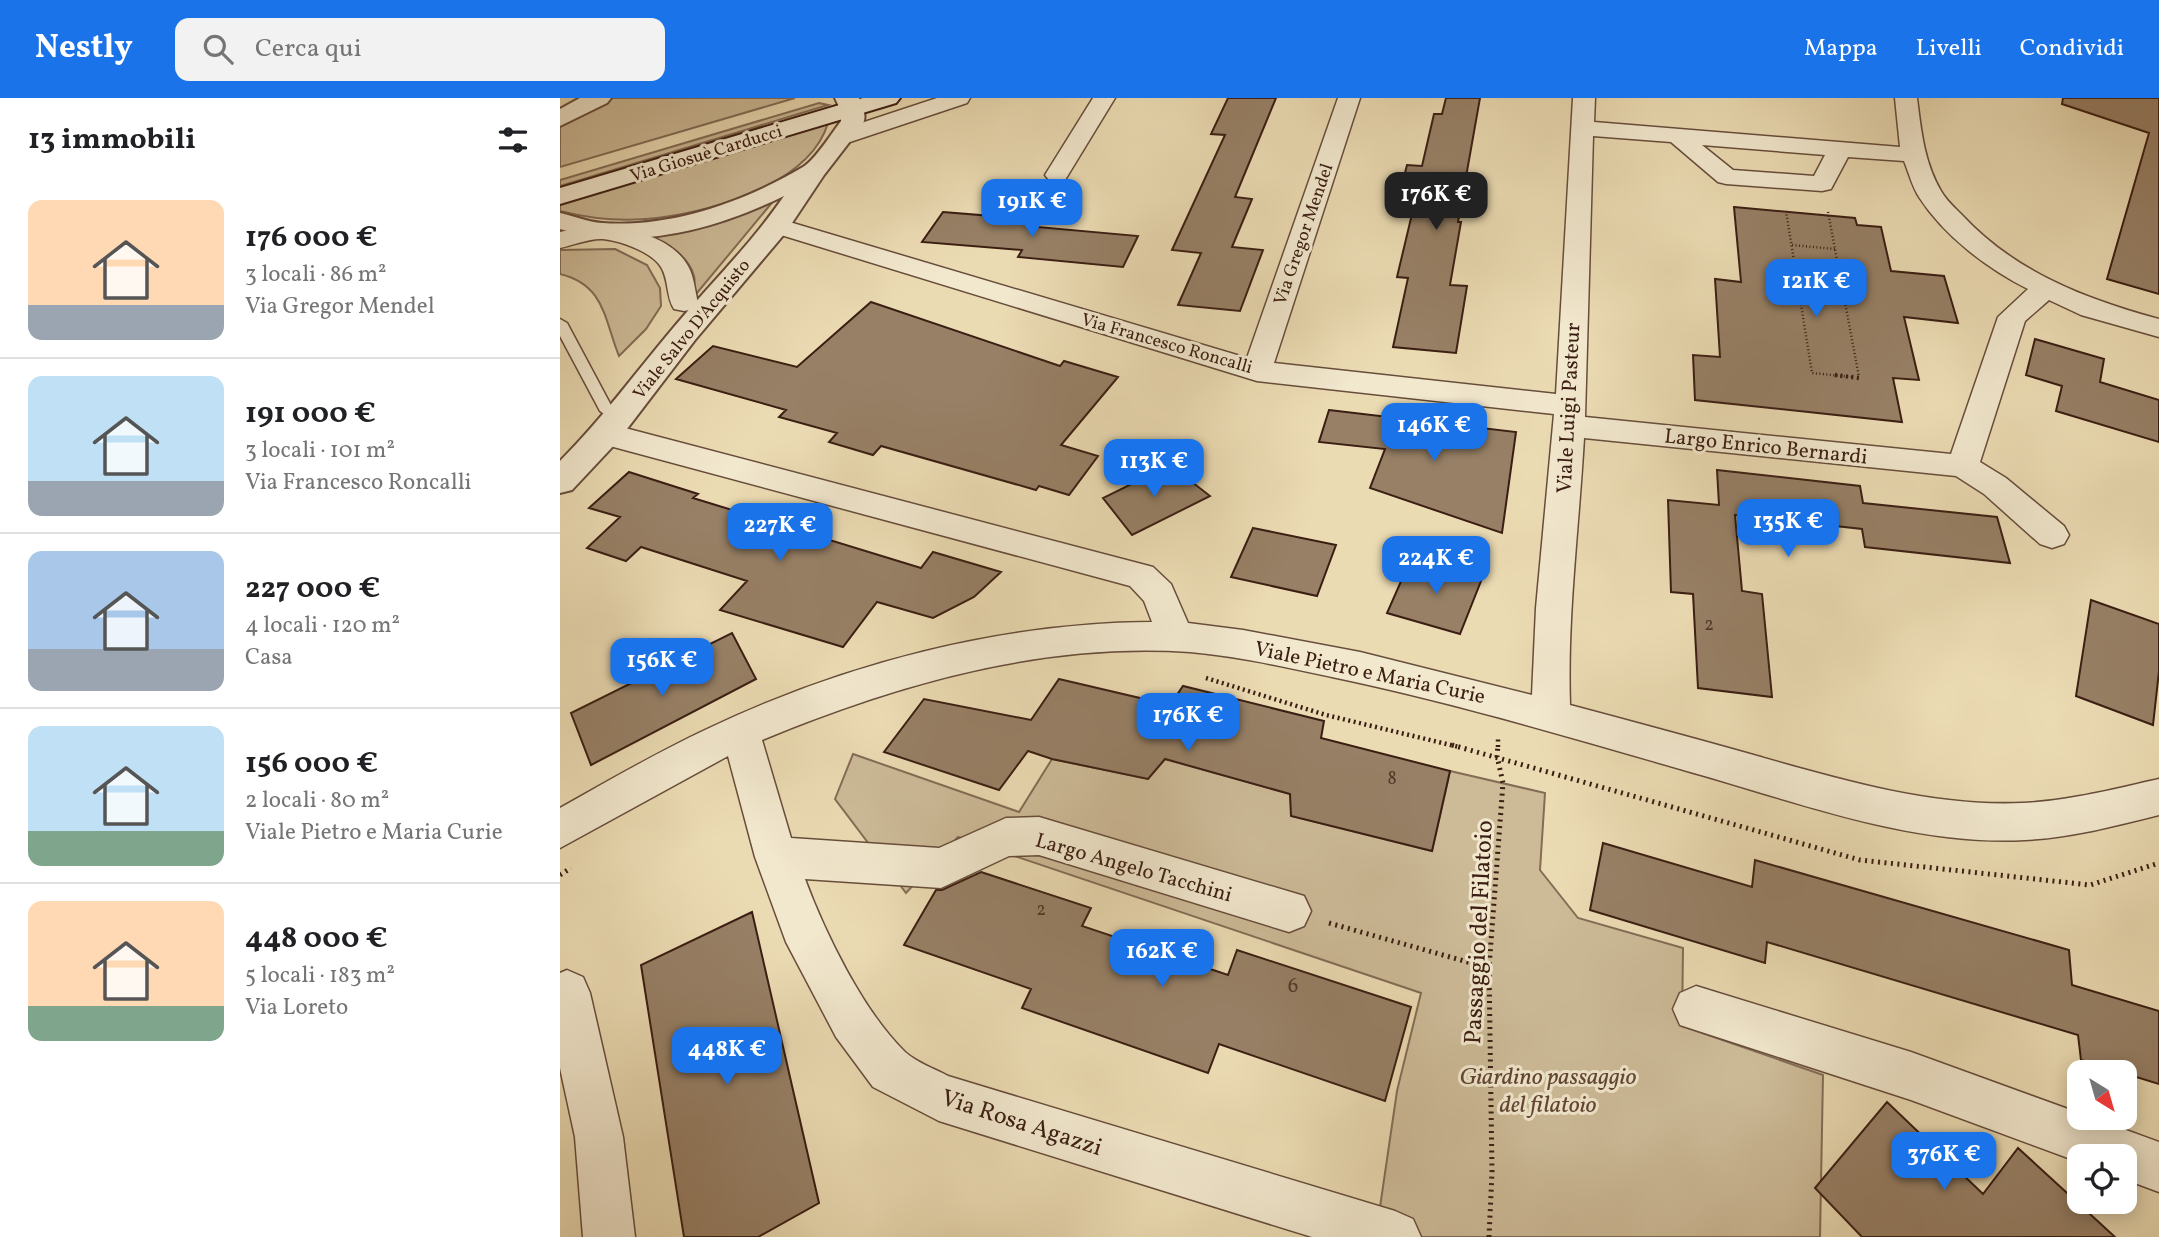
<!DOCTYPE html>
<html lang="it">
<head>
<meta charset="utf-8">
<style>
  body { margin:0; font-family:Vollkorn,serif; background:#f2f2f2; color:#202124; height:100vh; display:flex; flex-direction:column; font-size:26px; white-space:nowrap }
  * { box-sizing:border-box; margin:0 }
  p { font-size:23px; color:#757577 }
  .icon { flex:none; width:38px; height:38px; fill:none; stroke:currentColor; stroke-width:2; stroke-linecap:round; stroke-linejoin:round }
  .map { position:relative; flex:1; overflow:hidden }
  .drawer { display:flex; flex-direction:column; background:#fff; width:560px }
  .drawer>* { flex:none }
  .needle { width:46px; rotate:143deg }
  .controls { position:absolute; left:1507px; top:962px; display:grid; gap:14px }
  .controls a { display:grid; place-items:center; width:70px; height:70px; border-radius:14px; background:#fff; box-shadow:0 4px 18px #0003; font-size:35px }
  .price { position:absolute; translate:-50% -60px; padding:0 16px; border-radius:14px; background:#1a73e8; color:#fff; font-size:23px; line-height:46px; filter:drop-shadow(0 2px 4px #0008) }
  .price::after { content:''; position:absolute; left:50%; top:42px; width:21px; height:16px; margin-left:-10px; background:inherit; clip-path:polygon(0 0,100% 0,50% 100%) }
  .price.current { background:#222; color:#fff }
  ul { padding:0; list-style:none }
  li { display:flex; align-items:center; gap:21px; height:175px; padding:0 28px }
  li+li { border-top:2px solid #e0e0e0 }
  li span { display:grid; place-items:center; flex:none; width:196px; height:140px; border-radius:14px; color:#555 }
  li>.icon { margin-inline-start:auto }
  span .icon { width:84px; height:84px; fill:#fffc; stroke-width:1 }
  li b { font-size:30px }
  h2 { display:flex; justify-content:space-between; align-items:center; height:84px; padding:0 28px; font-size:30px }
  header { display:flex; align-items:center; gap:42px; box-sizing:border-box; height:98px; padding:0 35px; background:#1a73e8; color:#fff }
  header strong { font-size:33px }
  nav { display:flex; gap:38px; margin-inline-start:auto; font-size:24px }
  .search { width:490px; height:63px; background:#f2f2f2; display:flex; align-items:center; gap:18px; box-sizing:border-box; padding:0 24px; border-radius:14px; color:#757577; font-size:26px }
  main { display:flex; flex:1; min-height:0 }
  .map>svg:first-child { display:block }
  .green { fill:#cdbb98; stroke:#846c56; stroke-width:2 }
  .building { fill:#978066; stroke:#3b1e13; stroke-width:2 }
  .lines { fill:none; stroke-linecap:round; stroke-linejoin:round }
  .service-casing { stroke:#674d3b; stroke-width:3 }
  .minor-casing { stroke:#674d3b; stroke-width:3 }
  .tertiary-casing { stroke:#674d3b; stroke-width:4 }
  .secondary-casing { stroke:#3b1e13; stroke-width:4 }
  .path-far2 { stroke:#3b1e13; stroke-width:2.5; stroke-dasharray:1 2.5; stroke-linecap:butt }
  .path-far1 { stroke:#3b1e13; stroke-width:4.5; stroke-dasharray:2 3.5; stroke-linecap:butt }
  .path { stroke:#3b1e13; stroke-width:5; stroke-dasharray:2 4.5; stroke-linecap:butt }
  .service { fill:#f2e8ce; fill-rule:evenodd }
  .minor { fill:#f2e8ce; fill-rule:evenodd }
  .tertiary { fill:#f2e8ce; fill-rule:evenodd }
  .secondary { fill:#f2e8ce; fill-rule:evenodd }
  .labels { text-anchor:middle; stroke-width:6; stroke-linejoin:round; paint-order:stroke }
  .far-street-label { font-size:18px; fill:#3b1e13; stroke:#f2e8ce }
  .number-label { font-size:18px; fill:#523628 }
  .street-label { font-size:21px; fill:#3b1e13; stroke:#f2e8ce }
  .near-number-label { font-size:21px; fill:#523628 }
  .near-street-label { font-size:24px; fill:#3b1e13; stroke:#f2e8ce }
  .near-park-label { font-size:24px; font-style:italic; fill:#604534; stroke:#f2e8ce }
</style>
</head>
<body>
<header>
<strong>Nestly</strong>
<div class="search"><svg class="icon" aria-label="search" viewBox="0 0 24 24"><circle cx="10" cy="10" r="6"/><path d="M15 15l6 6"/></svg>Cerca qui</div>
<nav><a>Mappa</a><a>Livelli</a><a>Condividi</a></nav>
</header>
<main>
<section class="drawer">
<h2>13 immobili<svg class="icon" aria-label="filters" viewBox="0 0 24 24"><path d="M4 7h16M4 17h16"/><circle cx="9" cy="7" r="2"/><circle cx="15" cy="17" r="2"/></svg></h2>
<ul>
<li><span style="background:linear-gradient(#ffd9b3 75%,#9aa5b1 0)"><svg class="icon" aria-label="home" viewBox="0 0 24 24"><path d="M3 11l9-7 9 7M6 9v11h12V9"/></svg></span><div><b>176 000 €</b><p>3 locali · 86 m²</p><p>Via Gregor Mendel</p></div></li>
<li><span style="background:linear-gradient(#bfe0f5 75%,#9aa5b1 0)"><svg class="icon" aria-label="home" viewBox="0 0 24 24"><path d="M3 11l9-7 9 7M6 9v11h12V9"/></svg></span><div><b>191 000 €</b><p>3 locali · 101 m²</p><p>Via Francesco Roncalli</p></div></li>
<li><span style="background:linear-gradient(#a9c7e8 70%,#9aa5b1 0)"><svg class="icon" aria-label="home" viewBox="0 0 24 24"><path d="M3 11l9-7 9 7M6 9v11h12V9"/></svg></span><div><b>227 000 €</b><p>4 locali · 120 m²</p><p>Casa</p></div></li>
<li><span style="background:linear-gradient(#bfe0f5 75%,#7fa58c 0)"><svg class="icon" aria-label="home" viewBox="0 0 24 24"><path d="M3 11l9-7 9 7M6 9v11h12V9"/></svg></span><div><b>156 000 €</b><p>2 locali · 80 m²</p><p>Viale Pietro e Maria Curie</p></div></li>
<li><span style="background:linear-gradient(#ffd9b3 75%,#7fa58c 0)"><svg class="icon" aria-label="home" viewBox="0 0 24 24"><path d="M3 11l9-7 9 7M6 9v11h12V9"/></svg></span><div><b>448 000 €</b><p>5 locali · 183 m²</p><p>Via Loreto</p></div></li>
</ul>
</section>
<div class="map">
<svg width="1599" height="1139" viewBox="0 0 1599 1139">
  <rect width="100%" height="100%" fill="#ebdbb3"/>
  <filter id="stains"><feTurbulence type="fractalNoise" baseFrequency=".00286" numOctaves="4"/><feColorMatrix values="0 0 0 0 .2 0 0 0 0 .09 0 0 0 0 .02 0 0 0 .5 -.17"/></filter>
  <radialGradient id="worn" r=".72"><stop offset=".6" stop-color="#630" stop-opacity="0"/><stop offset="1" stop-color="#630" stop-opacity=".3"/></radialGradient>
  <path class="green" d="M51 0H235L0 69V27L31 8Z
    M259 5 268 7 0 88V82Z
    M268 25C250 86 153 113 97 120 64 124 31 121 0 113V105Z
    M215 101 132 201C133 195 136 184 134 178 128 156 105 145 86 136Z
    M55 151 87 167 100 190 101 208 86 231 59 258C44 221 45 187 0 176V152Z
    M293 656 459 714 492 661 588 681 605 661 730 696 732 718 872 753 890 673 985 695 980 772 1018 820 1123 850 1122 928 1263 977 1260 1139H838L819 1116 837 993 861 895 398 739 346 795 275 701Z"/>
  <path class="building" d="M668 0H716L675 99 692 101 672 149 703 152 680 213 618 207 641 155 612 152 665 37 651 36Z
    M886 0H920L898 124H901L890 187 907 188 896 255 833 249 848 180 837 179 852 116 835 114 847 67 862 68 874 16H882Z
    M1503 0H1599V196L1547 181 1589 35 1502 6Z
    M1174 109 1295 120 1297 127 1321 129 1331 173 1384 178 1398 225 1344 219 1359 282 1333 280 1342 324 1135 302 1133 257 1160 259 1155 181 1181 184Z
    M383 114 481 122 477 129 578 138 563 169 458 159 462 152 362 144Z
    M311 204 500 268 504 263 558 279 501 347 538 358 509 397 479 388 476 392 321 348 313 357 269 344 277 335 219 319 226 312 116 281 153 248 237 269Z
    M1475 241 1544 261 1540 284 1599 302V344L1496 313 1502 288 1466 277Z
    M769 312 956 334 942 435 810 390 825 351 759 344Z
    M610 367 650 398 572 437 543 400Z
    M1157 372 1300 388 1303 405 1437 419 1450 465 1305 449 1302 431 1175 417 1182 493 1202 496 1212 599 1138 590 1133 496 1111 494 1108 402 1159 407Z
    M69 374 138 396 133 400 361 470 373 454 441 474 414 499 373 520 317 504 283 549 160 512 187 483 81 449 66 463 27 450 60 419 29 410Z
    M693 430 776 447 757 498 671 479Z
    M850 463 923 478 900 536 827 515Z
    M1531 502 1599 526V573L1593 627 1516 598Z
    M172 535 196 581 31 667 11 615Z
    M499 581 610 607 623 588 764 623 761 640 890 673 872 753 731 718 730 696 605 661 588 681 492 661 468 653 439 692 324 654 364 601 471 622Z
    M1043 745 1192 789 1195 762 1509 852 1512 887 1599 913V986L1521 962 1518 937 1207 844 1205 865 1030 812Z
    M421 774 531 810 522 828 668 877 677 852 851 909 825 1003 659 946 648 975 462 910 471 891 344 847 376 792H382Z
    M192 814 259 1105 198 1139H124L81 867Z
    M1327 1004 1423 1096 1458 1050 1555 1139H1302L1255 1090Z"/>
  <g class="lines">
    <g class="service-casing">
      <path id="service" d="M0 221 7 225 54 313 52 316 47 318 40 313 0 238Z"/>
    </g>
    <g class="minor-casing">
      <path id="minor" d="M377 0H410L407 5 290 44H274L270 39 274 34Z
        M533 0H555L505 82 497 84 489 82 485 77Z
        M778 0H800L714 265 996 296 1013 0H1035L1034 24 1340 49 1335 0H1357C1361 32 1364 64 1381 93 1386 102 1395 110 1402 117 1455 174 1525 201 1599 221V239L1521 217 1489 202 1465 223 1420 364 1446 380 1504 428 1509 437 1504 446 1492 450 1480 446 1424 396 1396 378 1024 340C1019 429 1007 518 1010 607 1070 623 1130 639 1190 656 1278 681 1370 709 1462 705 1509 703 1554 691 1599 681V717C1555 728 1510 740 1465 742 1350 748 1235 703 1127 673 1009 639 892 604 772 579 725 569 677 558 630 554 482 544 337 586 202 642L231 740 379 750 446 720 479 719 744 798 751 813 744 828 729 834 479 757 449 758 381 790 245 781C265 835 303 913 345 954 356 964 375 971 388 978L835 1113 853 1121 861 1139H752L379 1023 313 989 276 939 226 844 195 759 168 658 0 750V710C48 683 96 655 145 632 283 566 439 525 592 524L584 503 570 488 35 344 31 336 35 328 46 325 593 469 611 486 628 525 683 532 800 554 972 597 976 510 994 316 697 283 208 133 204 128 208 123 217 120 226 123 687 260ZM1033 38 1111 44 1158 84 1166 86 1262 93 1271 91 1288 59 1344 63C1349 75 1352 88 1359 99 1384 138 1428 171 1468 191L1438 219 1391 356 1025 319ZM1142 47 1265 57 1254 78 1173 72Z
        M42 125C72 133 111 138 128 168 134 178 135 193 138 205L134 211 124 213 114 211C106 199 109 182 101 169 92 154 61 143 43 141 30 140 13 147 0 150V134Z
        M7 872 23 879 30 895 63 1039 75 1139H23L15 1039 0 970V875Z
        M1136 888 1351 954 1519 1015V1020H1533L1599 1044V1094L1564 1081V1059H1519V1064L1351 1002 1120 927 1113 911 1120 895Z"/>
    </g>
    <g class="tertiary-casing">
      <path id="tertiary" d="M20 0H51L47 5 0 28V11Z
        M275 0H299C303 9 308 20 301 29L264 77 226 134 135 242 57 344 12 392 0 395V363C42 321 76 274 114 229 151 185 192 145 224 98 154 132 76 153 0 131V115C14 118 28 124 42 125 111 130 184 104 243 69 255 62 272 35 281 23L280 11Z"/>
    </g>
    <g class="secondary-casing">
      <path id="secondary" d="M303 0H340L336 5 0 106V90Z"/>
    </g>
    <path class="path-far2" d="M1226 113 1252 275 1292 279
      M1268 114 1299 279
      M1232 147 1275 151
      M1240 196 1284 199"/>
    <path class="path-far1" d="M1275 277 1299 280V277
      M646 580 766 617 899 649
      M938 649V641"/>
    <path class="path" d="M892 647 1300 762 1530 787 1599 765
      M0 777 11 770
      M769 825 929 870
      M929 1139 932 1074 929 870 943 685 937 658 938 647"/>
    <use href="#service" class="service"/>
    <use href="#minor" class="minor"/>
    <use href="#tertiary" class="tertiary"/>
    <use href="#secondary" class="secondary"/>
  </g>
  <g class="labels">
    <g class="far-street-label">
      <text transform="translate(146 55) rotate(-17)" y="6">Via Giosuè Carducci</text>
      <text transform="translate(743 136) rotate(-71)" y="6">Via Gregor Mendel</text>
      <text transform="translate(131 231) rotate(-51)" y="6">Viale Salvo D'Acquisto</text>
      <text transform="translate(607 245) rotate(16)" y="6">Via Francesco Roncalli</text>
    </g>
    <g class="number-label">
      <text x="1149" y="532">2</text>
      <text x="832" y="686">8</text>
      <text x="481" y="817">2</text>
    </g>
    <g class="street-label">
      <text transform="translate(1008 310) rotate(-87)" y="7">Viale Luigi Pasteur</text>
      <text transform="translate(1206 348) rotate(6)" y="7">Largo Enrico Bernardi</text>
      <text transform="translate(810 574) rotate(12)" y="7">Viale Pietro e Maria Curie</text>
      <text transform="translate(574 769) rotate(16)" y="7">Largo Angelo Tacchini</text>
    </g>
    <g class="near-number-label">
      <text x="733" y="894">6</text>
    </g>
    <g class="near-street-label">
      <text transform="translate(918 834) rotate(-87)" y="8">Passaggio del Filatoio</text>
      <text transform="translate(462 1024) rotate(18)" y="8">Via Rosa Agazzi</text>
    </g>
    <g class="near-park-label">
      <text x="988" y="986">Giardino passaggio<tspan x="988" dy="28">del filatoio</tspan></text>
    </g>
  </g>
  <rect width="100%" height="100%" filter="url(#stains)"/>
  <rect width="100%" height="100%" fill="url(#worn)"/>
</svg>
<div class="controls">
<a><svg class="needle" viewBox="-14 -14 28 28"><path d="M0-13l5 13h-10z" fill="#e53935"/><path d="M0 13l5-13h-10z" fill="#757577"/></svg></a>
<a><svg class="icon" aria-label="locate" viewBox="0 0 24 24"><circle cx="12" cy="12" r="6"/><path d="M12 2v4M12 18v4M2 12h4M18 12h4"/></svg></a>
</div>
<b class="price current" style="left:876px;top:134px">176K €</b>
<b class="price" style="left:472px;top:141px">191K €</b>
<b class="price" style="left:1256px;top:221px">121K €</b>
<b class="price" style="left:874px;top:365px">146K €</b>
<b class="price" style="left:594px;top:401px">113K €</b>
<b class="price" style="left:1228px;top:461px">135K €</b>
<b class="price" style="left:220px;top:465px">227K €</b>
<b class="price" style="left:876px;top:498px">224K €</b>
<b class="price" style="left:102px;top:600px">156K €</b>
<b class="price" style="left:628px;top:655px">176K €</b>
<b class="price" style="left:602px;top:891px">162K €</b>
<b class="price" style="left:167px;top:989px">448K €</b>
<b class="price" style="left:1384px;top:1094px">376K €</b>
</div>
</main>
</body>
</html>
